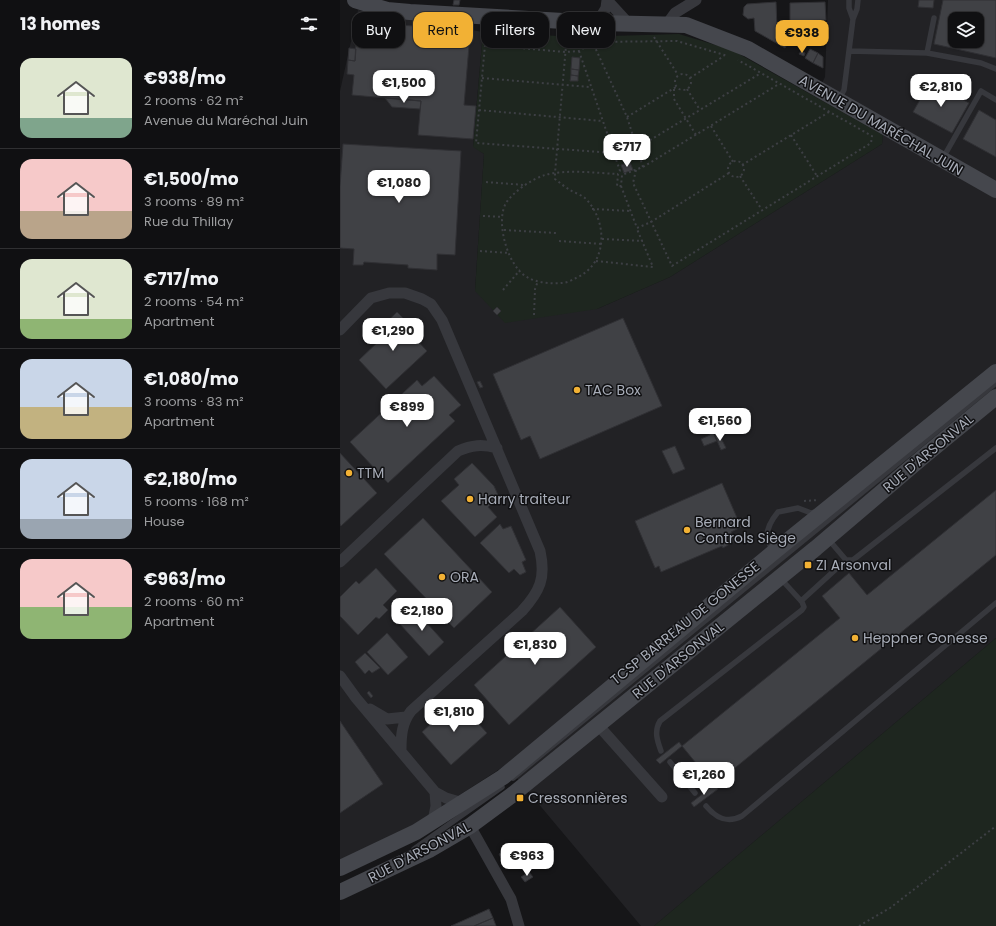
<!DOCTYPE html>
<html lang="en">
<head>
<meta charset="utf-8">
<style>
  body { margin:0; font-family:Poppins,sans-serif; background:#1e1e20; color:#f1f3f6; height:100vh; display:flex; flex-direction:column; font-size:15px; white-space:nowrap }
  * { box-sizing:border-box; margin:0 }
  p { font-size:13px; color:#9c9d9f }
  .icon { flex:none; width:22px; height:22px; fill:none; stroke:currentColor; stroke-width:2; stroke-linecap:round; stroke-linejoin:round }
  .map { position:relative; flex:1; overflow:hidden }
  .sheet { display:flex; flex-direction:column; background:#101012; width:340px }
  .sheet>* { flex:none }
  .guide { position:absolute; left:12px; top:12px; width:380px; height:36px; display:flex; gap:8px }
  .controls { position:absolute; left:608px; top:12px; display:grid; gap:8px }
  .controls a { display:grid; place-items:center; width:36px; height:36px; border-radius:8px; background:#101012; box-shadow:0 1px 3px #0004,0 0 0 1px #303032; font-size:20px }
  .price { position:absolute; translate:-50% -34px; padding:0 9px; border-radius:8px; background:#fff; color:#222; font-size:13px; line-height:26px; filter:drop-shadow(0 1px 2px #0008) }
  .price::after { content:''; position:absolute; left:50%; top:24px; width:12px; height:9px; margin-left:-6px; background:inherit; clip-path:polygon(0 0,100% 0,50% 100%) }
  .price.on { background:#f2b134; color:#111 }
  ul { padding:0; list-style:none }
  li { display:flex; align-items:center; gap:12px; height:100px; padding:0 20px }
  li+li { border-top:1px solid #303032 }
  li span { display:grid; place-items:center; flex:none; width:112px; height:80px; border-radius:12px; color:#555 }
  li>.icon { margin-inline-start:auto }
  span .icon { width:48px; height:48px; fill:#fffc; stroke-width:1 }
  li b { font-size:17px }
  h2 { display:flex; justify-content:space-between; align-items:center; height:48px; padding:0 20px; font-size:17px }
  .tag { padding:0 14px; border-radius:12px; background:#101012; box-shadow:0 1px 3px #0004,0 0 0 1px #303032; font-size:14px; line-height:36px }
  .tag.on { background:#f2b134; color:#111 }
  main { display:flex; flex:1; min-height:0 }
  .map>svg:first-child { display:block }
  .built { fill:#222225; fill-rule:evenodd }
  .green { fill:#1e261f }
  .building { fill:#404145; stroke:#303034; fill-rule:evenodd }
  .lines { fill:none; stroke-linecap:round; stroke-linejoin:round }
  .path { stroke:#3d3f44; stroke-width:2; stroke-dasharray:2 3; stroke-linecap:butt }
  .lane { stroke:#37383d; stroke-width:5.5 }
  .street { stroke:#37383d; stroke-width:11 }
  .secondary { stroke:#45474d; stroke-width:16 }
  .poi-dot { fill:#f2b134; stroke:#111113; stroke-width:1.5 }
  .labels { text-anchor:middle; stroke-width:3; stroke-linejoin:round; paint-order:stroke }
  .street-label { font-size:14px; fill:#a8adb8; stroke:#111113 }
  .poi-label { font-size:14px; fill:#a8adb8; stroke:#111113; text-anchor:start }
</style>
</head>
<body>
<main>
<section class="sheet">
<h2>13 homes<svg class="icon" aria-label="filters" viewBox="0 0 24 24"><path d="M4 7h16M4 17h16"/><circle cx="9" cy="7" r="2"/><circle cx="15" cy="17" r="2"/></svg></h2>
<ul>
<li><span style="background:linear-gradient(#dfe7d0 75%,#7fa58c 0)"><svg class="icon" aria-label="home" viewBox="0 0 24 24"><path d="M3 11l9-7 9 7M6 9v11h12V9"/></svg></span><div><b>€938/mo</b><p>2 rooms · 62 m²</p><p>Avenue du Maréchal Juin</p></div></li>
<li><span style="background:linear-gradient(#f6c9c9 65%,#b9a48a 0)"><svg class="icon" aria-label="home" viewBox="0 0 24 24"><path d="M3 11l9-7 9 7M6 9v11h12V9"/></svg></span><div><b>€1,500/mo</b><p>3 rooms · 89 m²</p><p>Rue du Thillay</p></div></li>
<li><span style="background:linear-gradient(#dfe7d0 75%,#8fb573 0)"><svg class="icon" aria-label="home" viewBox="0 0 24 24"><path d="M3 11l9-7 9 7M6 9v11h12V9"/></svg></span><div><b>€717/mo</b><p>2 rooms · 54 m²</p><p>Apartment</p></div></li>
<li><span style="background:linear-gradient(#c9d6e8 60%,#c2b280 0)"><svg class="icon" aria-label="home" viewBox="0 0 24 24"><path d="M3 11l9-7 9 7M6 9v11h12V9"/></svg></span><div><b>€1,080/mo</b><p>3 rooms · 83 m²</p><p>Apartment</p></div></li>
<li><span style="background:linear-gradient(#c9d6e8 75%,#9aa5b1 0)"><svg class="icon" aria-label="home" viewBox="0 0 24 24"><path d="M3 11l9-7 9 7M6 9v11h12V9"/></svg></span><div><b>€2,180/mo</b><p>5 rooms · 168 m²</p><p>House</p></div></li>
<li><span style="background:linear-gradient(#f6c9c9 60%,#8fb573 0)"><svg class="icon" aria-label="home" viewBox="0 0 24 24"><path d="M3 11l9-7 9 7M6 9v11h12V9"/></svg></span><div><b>€963/mo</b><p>2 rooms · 60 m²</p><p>Apartment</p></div></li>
</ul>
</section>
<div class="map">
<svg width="656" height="926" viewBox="0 0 656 926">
  <rect width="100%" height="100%" fill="#161618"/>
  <path class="built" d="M488 0H656V638L314 926H301L166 765 70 827 0 860V91L18 10 143 32 133 146 144 154 135 291 257 309 330 277 542 144 543 135 475 97 485 77ZM615 19H637V41H615Z"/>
  <path class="green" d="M143 32 236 37 339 34 392 50 543 135 542 144 330 277 257 309 165 323 135 291 144 154 133 147Z
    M656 638V926H314Z"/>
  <path class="building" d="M114 0H120L119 5H113Z
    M579 0H594L593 8 578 7Z
    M603 0H656V58L594 44ZM615 19H637V41H615Z
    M436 2 437 30 451 37 445 48 415 31 414 18 408 19 403 15 404 7 407 4Z
    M485 2 486 20 450 21V3Z
    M17 16 34 21 32 23 53 24 54 23 59 25 73 26V29L130 34 124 105 136 106 133 139 78 135 81 101 12 95 14 75 7 74 8 60 15 61Z
    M9 48 16 49 15 61 8 60Z
    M470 49 478 53 473 63 465 58Z
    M461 51 465 53 464 56 459 54Z
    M478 53 483 57V68L473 63Z
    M232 57 240 58 239 70 231 69Z
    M231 69 239 70 238 76 231 75Z
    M231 75 238 76V81H230Z
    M590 82 629 103 612 133 573 112Z
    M45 98 81 101 80 109 52 107Z
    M639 110 656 120V157L623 139Z
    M3 144 121 151 115 255 97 254V270L68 268V265L24 262 23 265H13L14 249 0 248V186Z
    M290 162 293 170 284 173 281 165Z
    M157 307 161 311 157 315 153 311Z
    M57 312 64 319 60 322 87 351 46 389 19 360 42 338 36 332Z
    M283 318 322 406 200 459 190 436 181 440 153 374Z
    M94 376 121 405 109 415 115 421 48 483 10 442 77 380 82 386Z
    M140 381 143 387 140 388 137 382Z
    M372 430 377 441 364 446 361 439 370 435 369 432Z
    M379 434 386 448 381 450 375 436Z
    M335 446 345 469 333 474 322 451Z
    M0 453 37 493 1 526 0 524Z
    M132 463 154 486 159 497 148 507 157 517 135 537 101 501 119 485 114 479Z
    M382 483 401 527 391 532 395 541 383 548 382 546 321 572 319 566 315 568 295 521Z
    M656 490V555L374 785 342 746 500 618 482 596 509 573 527 595Z
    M83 518 152 592 114 628 44 554Z
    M160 524 163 529 171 526 186 560 182 562 186 572 180 575 174 569 169 573 140 543Z
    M36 568 57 591 43 605 48 610 39 619 36 617 18 635 0 616V597L16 581 19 584Z
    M220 607 256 647 169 725 134 685Z
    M74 609 104 642 89 656 59 623Z
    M47 633 68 657 48 675 27 652Z
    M25 653 40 668 32 673 29 670 25 674 15 662Z
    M29 691 33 696 31 698 27 693Z
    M117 700 147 733 111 765 82 732Z
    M0 721 43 784 0 813Z
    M339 742 342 746 320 764 316 760Z
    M374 785 378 789 354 807 351 803Z
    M163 852 164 856 161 858 159 854Z
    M189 872 193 877 185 882 181 877Z
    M149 909 153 918 134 926H111Z
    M153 918 156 926H134Z"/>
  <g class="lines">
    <path class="path" d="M227 34 215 173V179C220 183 225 187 230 190 235 193 242 195 246 199 268 222 268 264 236 278 232 280 227 283 222 283 211 284 197 283 187 277 168 267 155 222 166 203 174 191 192 179 205 175 226 169 256 173 278 174
      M314 37 338 75
      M239 51 280 171 278 174 277 186H281L282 175 303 167 287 117 253 43
      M335 82a8 8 0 1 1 16 0a8 8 0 1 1-16 0Z
      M142 78 250 87
      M350 78 384 56
      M334 89V99L356 135
      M347 89 360 110
      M139 110 262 121
      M287 117 336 87
      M371 126 393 162
      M451 135 477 176
      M297 148 421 73
      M274 153 136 143 145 45 225 52 239 51 254 42 337 41 388 56
      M388 169a8 8 0 1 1 16 0a8 8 0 1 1-16 0Z
      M402 165 489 112
      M303 167 439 84
      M296 170 293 183 332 266 531 143 532 136 398 60
      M400 176 422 210
      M146 182 184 185
      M281 186 297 228 311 222 389 173
      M252 209 291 211
      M143 216 163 217
      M164 230 216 233
      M262 239 303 241
      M219 241 262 244
      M140 251 169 253
      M256 261 313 267 297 229
      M163 290 180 270
      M194 315 195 289 198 281
      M464 501 478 500
      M519 926 550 908 656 826"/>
    <path class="lane" d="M509 0V8L513 19
      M510 51 587 53 594 18
      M587 53 641 63 656 69
      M499 99 504 90 513 19 517 9 518 0
      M603 158 641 91 656 100
      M489 540 506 560H513L656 448
      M434 550C421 538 429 523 438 512L458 508 471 513 476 512
      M461 601 506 560
      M321 751C317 740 314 731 320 721L462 610 464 607 462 602 441 579
      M330 762 355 793
      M173 778 656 383
      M366 806C376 818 387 824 402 816L656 603
      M74 849 162 787"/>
    <path class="street" d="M267 0 289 24
      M257 23 266 8 267 0
      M327 24 335 13 356 0
      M0 330 31 298 49 293H65L82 299 91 304 102 320 200 551C206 578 200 591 182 611L71 711C62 723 61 735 61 750
      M0 562 118 451C132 445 142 444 157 448
      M0 676 16 698 95 792 106 798 123 803
      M30 709 47 719 66 717
      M258 725 322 797
      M93 821 96 806 95 792
      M130 826 171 899 179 926"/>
    <path class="secondary" d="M15 0 47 10 70 12 257 23 346 25 408 49 656 190
      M0 868 76 832 163 777 435 551 656 372
      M0 892 89 850 130 826 172 795 476 548 584 456 656 397"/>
  </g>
  <g class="poi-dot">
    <circle cx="237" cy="390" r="4"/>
    <circle cx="9" cy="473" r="4"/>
    <circle cx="130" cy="499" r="4"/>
    <circle cx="347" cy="530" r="4"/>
    <rect x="464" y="561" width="8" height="8" rx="2"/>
    <circle cx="102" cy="577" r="4"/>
    <circle cx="515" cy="638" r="4"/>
    <rect x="176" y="794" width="8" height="8" rx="2"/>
  </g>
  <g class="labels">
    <g class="street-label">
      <text transform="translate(541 125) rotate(30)" y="5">AVENUE DU MARÉCHAL JUIN</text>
      <text transform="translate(588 453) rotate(-40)" y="5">RUE D'ARSONVAL</text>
      <text transform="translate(345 623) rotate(-39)" y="5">TCSP BARREAU DE GONESSE</text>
      <text transform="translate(338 660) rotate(-39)" y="5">RUE D'ARSONVAL</text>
      <text transform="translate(79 852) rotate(-28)" y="5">RUE D'ARSONVAL</text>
    </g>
    <g class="poi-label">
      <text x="245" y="395">TAC Box</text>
      <text x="17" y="478">TTM</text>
      <text x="138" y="504">Harry traiteur</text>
      <text x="355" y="527">Bernard<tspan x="355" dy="16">Controls Siège</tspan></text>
      <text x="476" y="570">ZI Arsonval</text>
      <text x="110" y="582">ORA</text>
      <text x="523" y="643">Heppner Gonesse</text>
      <text x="188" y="803">Cressonnières</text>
    </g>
  </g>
</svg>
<div class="controls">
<a><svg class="icon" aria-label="layers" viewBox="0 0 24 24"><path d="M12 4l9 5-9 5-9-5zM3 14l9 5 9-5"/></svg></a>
</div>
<b class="price on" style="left:462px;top:54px">€938</b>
<b class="price" style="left:64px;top:104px">€1,500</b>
<b class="price" style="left:601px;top:108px">€2,810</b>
<b class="price" style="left:287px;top:168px">€717</b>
<b class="price" style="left:59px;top:204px">€1,080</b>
<b class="price" style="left:53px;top:352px">€1,290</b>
<b class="price" style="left:67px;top:428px">€899</b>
<b class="price" style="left:380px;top:442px">€1,560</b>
<b class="price" style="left:82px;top:632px">€2,180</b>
<b class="price" style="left:195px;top:666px">€1,830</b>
<b class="price" style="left:114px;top:733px">€1,810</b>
<b class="price" style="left:364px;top:796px">€1,260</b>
<b class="price" style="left:187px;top:877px">€963</b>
<div class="guide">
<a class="tag">Buy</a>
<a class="tag on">Rent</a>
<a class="tag">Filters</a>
<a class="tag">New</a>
</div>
</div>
</main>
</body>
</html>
